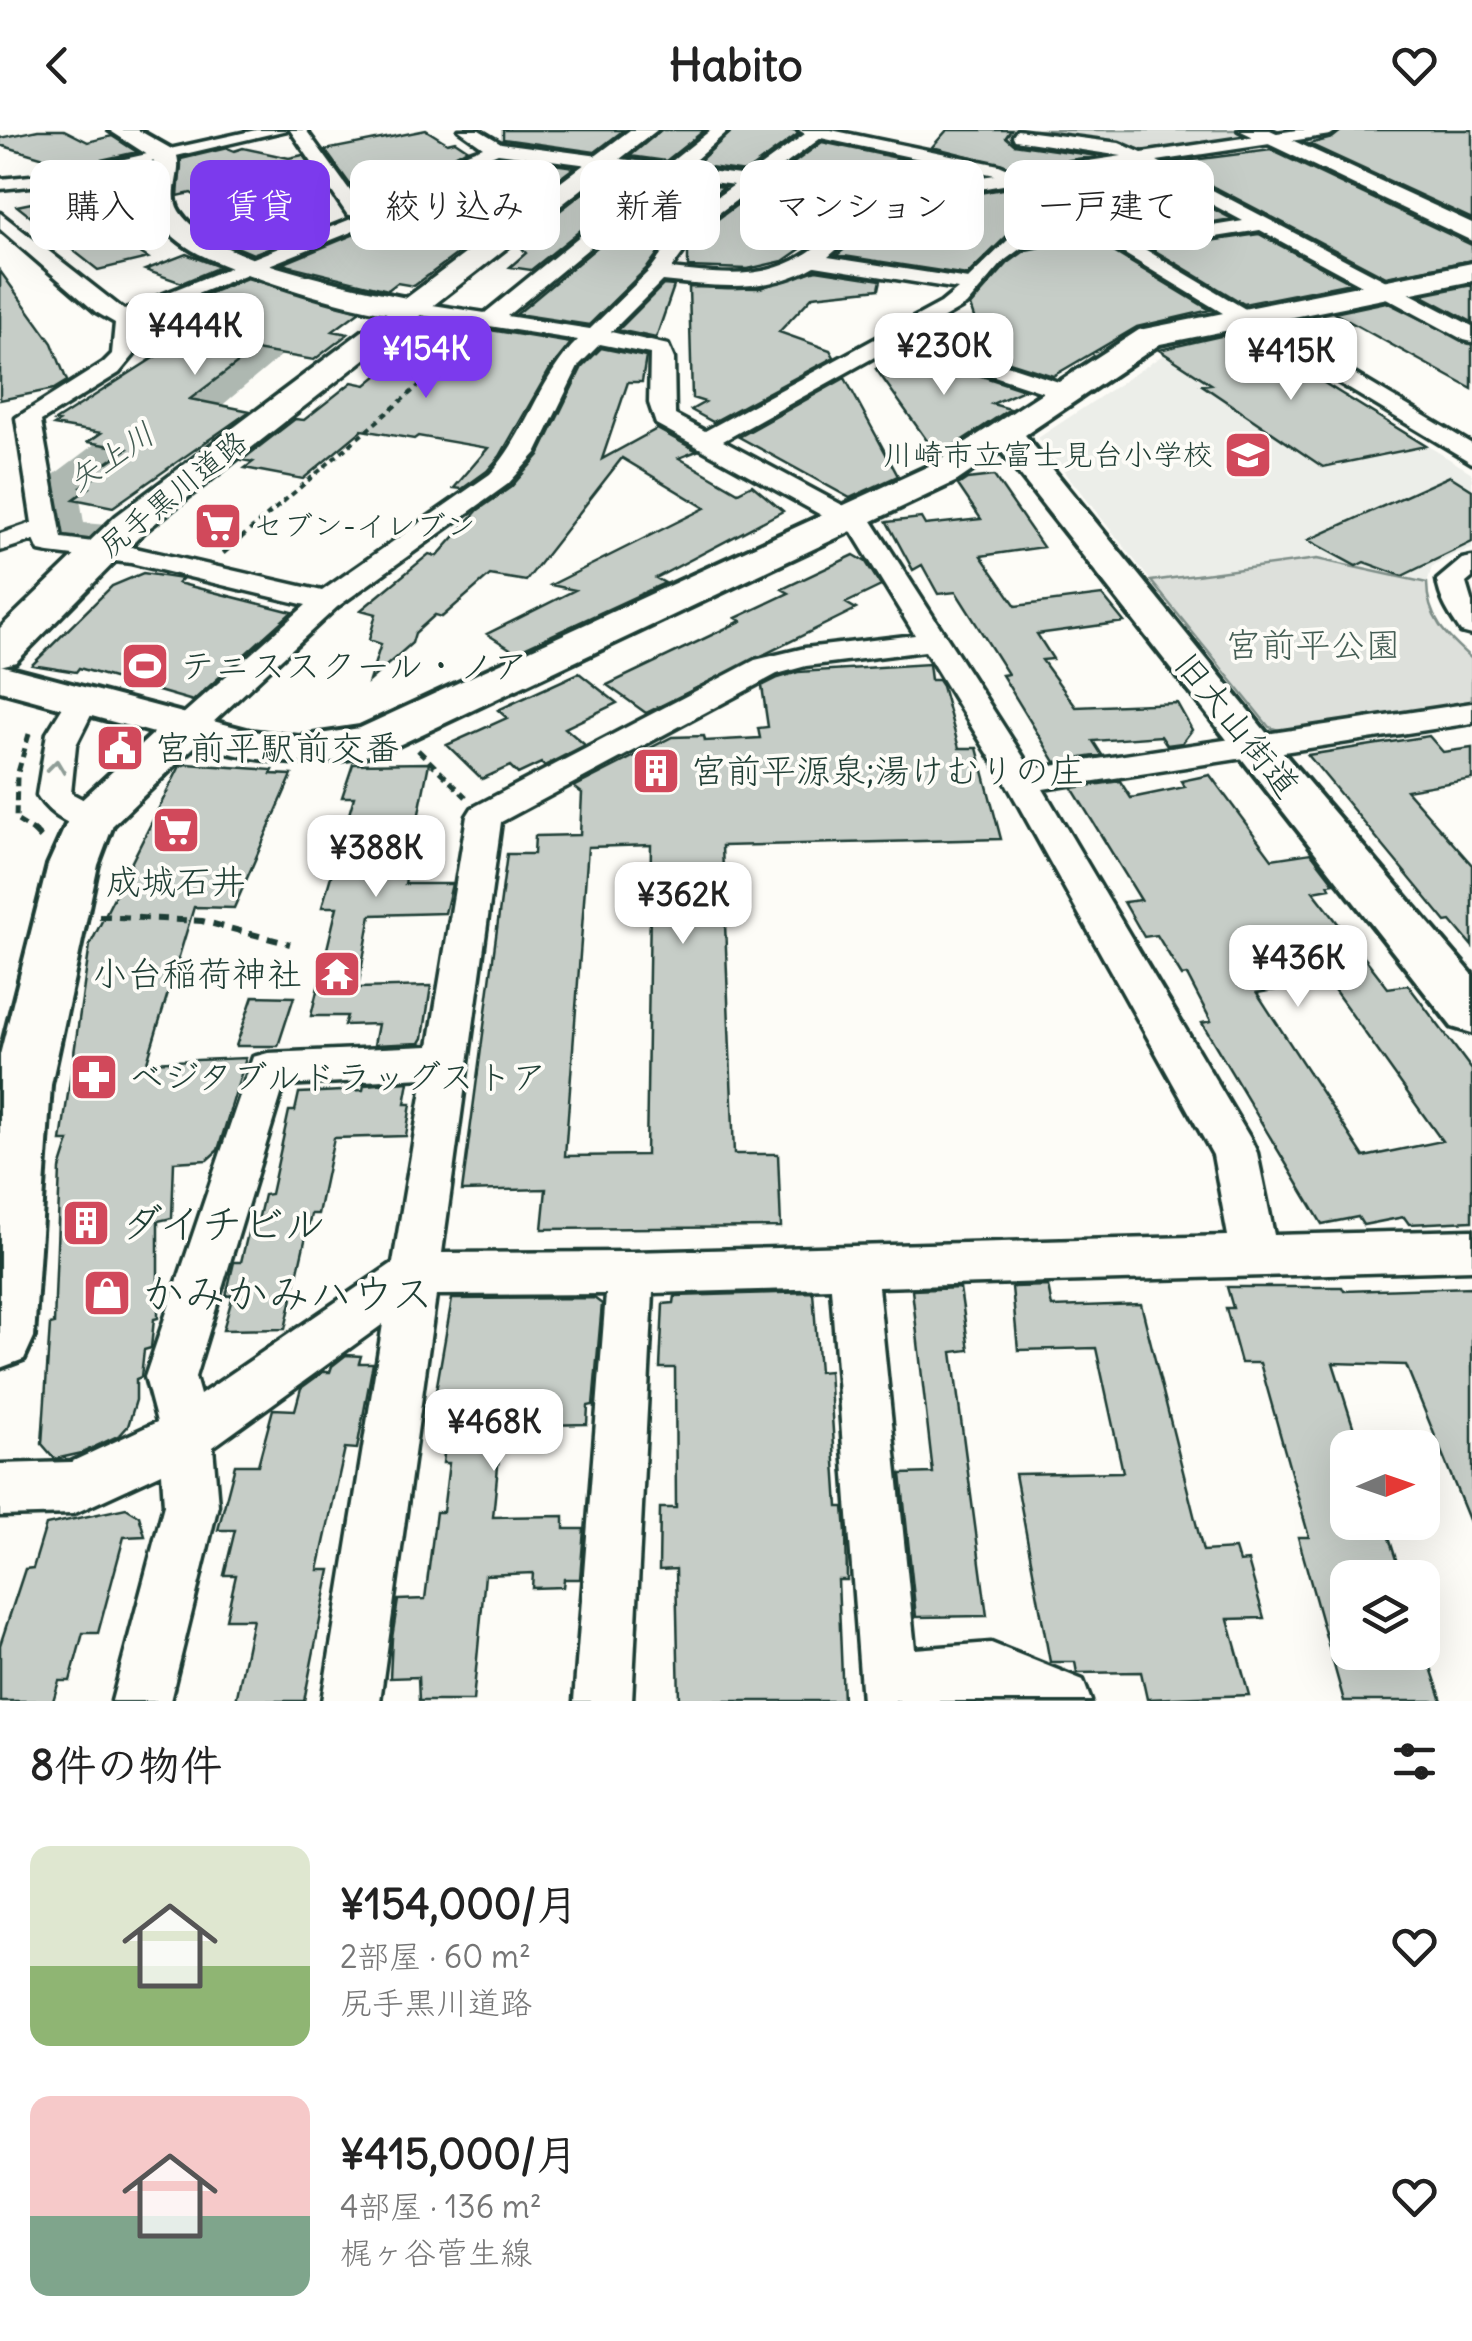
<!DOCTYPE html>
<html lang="ja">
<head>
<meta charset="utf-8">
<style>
  body { margin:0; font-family:Delius,"Klee One",sans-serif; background:#f2f2f2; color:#222; height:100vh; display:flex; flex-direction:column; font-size:38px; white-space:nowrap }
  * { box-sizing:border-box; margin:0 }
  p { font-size:32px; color:#767676 }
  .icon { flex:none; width:55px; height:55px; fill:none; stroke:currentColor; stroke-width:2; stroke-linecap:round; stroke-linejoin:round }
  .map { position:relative; height:1571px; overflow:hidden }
  .sheet { display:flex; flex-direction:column; background:#fff; flex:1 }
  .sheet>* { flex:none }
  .guide { position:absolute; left:30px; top:30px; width:1412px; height:90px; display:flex; gap:20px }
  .needle { width:65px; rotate:88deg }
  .tools { position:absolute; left:1330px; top:1300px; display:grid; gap:20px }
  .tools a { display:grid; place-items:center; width:110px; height:110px; border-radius:20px; background:#fff; box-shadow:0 10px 40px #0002; font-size:50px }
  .price { position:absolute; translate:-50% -85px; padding:0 22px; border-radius:20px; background:#fff; color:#222; font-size:32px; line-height:65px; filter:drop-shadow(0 2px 5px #0008) }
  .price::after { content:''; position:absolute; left:50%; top:60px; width:30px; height:22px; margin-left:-15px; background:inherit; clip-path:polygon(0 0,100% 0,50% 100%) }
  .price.current { background:#7c3aed; color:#fff }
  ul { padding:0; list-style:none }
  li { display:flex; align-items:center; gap:30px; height:250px; padding:0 30px }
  li span { display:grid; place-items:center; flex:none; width:280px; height:200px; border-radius:20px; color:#555 }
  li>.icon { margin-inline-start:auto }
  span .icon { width:120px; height:120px; fill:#fffc; stroke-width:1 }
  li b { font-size:42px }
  h2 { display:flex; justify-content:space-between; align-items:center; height:120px; padding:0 30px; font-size:42px }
  .chip { padding:0 35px; border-radius:20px; background:#fff; box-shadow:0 10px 40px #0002; font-size:35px; line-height:90px }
  .chip.current { background:#7c3aed; color:#fff }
  header { display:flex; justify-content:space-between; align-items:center; height:130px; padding:0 30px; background:#fff; font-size:45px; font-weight:700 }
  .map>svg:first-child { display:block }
  .built { fill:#eceee9 }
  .green { fill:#dde0db; stroke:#7e8e88; stroke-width:2.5 }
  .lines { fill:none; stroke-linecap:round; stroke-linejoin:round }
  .river { fill:#aeb8b1; fill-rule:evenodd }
  .building { fill:#c6cdc7; stroke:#1f3d34; stroke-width:2.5; fill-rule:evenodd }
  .street-casing { stroke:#1f3d34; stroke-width:7 }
  .secondary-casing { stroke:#1f3d34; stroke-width:8 }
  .primary-casing { stroke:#1f3d34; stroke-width:7 }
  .path-far2 { stroke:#1f3d34; stroke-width:4; stroke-dasharray:6 5; stroke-linecap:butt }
  .path-far1 { stroke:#1f3d34; stroke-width:5; stroke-dasharray:9 6; stroke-linecap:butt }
  .path { stroke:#1f3d34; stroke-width:6; stroke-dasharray:11 8; stroke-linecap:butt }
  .street { fill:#fdfcf7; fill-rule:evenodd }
  .secondary { fill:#fdfcf7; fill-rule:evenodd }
  .primary { fill:#fdfcf7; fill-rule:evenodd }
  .oneway { stroke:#8e9c96 }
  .labels { text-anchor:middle; stroke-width:8; stroke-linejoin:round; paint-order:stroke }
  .far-poi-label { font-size:30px; fill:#1f3d34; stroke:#fdfcf7; text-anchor:end }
  .far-street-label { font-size:30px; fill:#1f3d34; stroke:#fdfcf7 }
  .far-water-label { font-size:32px; font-style:italic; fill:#435c53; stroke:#fdfcf7 }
  .park-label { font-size:35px; fill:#455e55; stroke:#fdfcf7 }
  .poi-label { font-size:35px; fill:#1f3d34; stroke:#fdfcf7; text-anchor:start }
  .street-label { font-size:35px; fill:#1f3d34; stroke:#fdfcf7 }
  .near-poi-label { font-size:42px; fill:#1f3d34; stroke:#fdfcf7; text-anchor:start }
</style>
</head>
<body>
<header><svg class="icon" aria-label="back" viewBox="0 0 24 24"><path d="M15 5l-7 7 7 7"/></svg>Habito<svg class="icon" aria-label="heart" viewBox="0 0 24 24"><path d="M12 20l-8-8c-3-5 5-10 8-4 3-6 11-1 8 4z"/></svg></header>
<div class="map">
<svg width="1472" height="1571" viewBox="0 0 1472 1571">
  <rect width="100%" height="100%" fill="#fdfcf7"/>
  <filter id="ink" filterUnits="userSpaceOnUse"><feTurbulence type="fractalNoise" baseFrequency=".01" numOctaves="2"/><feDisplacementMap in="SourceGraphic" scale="20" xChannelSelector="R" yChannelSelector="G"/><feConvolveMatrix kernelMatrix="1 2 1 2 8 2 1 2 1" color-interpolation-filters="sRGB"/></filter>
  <g filter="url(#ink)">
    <path class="built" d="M1241 201 1472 343V419L1455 424 1432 437 1427 453 1317 429 1151 451 1038 308 1172 219Z"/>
    <path class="green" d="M1035 0H1235L1249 6 1145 21 1125 15 1030 6Z
      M1317 429 1427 453C1427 488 1446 506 1472 529V576L1291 604 1269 597 1151 451Z"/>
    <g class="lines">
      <path class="river" d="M552 0H582L358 161 213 283 138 317 79 363 84 393 118 396 124 405 118 414 66 419 51 415 45 406 38 360 44 352 112 301 187 267 336 147Z"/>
    </g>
    <path class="building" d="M38 0H64L88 12 112 6 137 22 61 39 48 35 58 32 0 15V8Z
      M426 0 447 13 455 11 467 19 372 74 357 64 325 20Z
      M503 0H624L595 22 503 9Z
      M661 0H705L666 31 630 26Z
      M733 0H795L798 4 746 42 695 35Z
      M947 0H1011L1006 7 1014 14 1097 26 1016 38 932 17Z
      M1342 0H1472V89L1309 14 1332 8Z
      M822 12 973 44 921 51 880 64 783 131 748 139 688 137V122L707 97Z
      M227 18 234 21 243 18 289 28 303 25 321 53 283 76 304 104 253 124 227 113 252 104 191 63 178 66 181 29Z
      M1271 20 1472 115V130L1386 147 1169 33Z
      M502 27 575 37 414 156 397 153 388 160 282 134 382 93 473 37 487 32 501 40Z
      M149 36 145 66 92 50Z
      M1136 38 1232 89 1201 94 1133 56 1060 64 1040 53Z
      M610 42 647 47 531 140 510 137 526 123 518 113Z
      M676 51 724 57 687 84 647 138 589 195 517 184Z
      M1008 58 1065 92 1009 104 967 145 837 125 898 77Z
      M70 65 107 93 98 95 148 128 98 140 17 76Z
      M1123 74 1195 113 1259 104 1351 153 1244 174 1085 79Z
      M1089 107 1210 180 1137 197 1053 246 947 212 941 198 977 196 970 176 1008 133 1026 120Z
      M186 124 220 137 182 153 145 140Z
      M816 140 881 150 879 159 813 166 779 202 830 220 834 227 713 292 691 280 705 272 692 268 689 157 760 158Z
      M0 141 52 213 67 251 54 259 0 270Z
      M247 148 360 181 333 201 348 204 314 230 255 220 190 269 250 281 113 377 74 369 89 358 82 357 100 343 93 342 127 319 88 312 101 303 54 295 59 292 55 291 158 225 138 222 161 208 140 204 144 200 140 198 170 179Z
      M663 155 674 156 656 208 618 200Z
      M1472 155V192L1421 165Z
      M1386 172 1472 215V259L1334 183Z
      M453 194 571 213 550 239 500 326 487 341 462 359 454 358 488 318 418 306 414 309 362 300 303 349 245 338 253 332 242 330 295 289 304 290 352 252 366 255 413 216 424 218Z
      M1225 205 1261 228 1279 225 1426 316 1323 337 1202 255 1211 254 1159 220Z
      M601 218 646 227 642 252H628L602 329 657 299 697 321 679 328 738 362 752 355 783 381 656 448 665 453 522 519 512 520 487 504 575 460 551 455 705 378 622 328 526 451 490 445 442 487 435 485 415 503 412 513 369 551 381 514 369 510 376 484 361 480 429 424 437 426 478 380 511 357 539 325 582 237Z
      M907 221 1024 260 992 274 1010 279 938 326 876 239Z
      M845 248 898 346 850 368 739 307Z
      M994 346 1043 417 981 426 1016 476 1102 465 1124 492 1037 504 1053 529 1042 530 1076 577 1177 573 1192 600 1182 613 1167 615 1161 606 1093 611 1102 625 1055 632 1002 545 1008 544 956 462 938 464 922 435 913 440 887 392 921 388 925 395 981 389 958 355 967 349Z
      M1450 346 1472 360V412L1402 446 1364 432 1356 436 1308 410Z
      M854 425 866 432 881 456 846 473 856 479 646 583 607 555 741 491 736 488 789 463 782 459Z
      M143 443 182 449 178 453 292 482 193 571 79 538 76 542 32 535 112 456Z
      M929 534 931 550H938L942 556 959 618H977L1001 709 722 716 734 1024H778L781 1097 542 1099 546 1059 462 1061 507 724H534L535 706 580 705 582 663 574 657 672 607 704 606 705 611 760 608 758 598 768 597 762 556 778 548 798 542ZM651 715 646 1025 565 1026 588 717Z
      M579 543 617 573 565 598 585 615 544 636 541 633 518 644 510 636 482 649 447 615 507 588 498 580Z
      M1429 606 1443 622 1472 618V649L1406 660 1472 735V816L1451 791 1446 792 1308 625Z
      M429 633 405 754H452L445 783 371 785 358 858 431 856 423 908 420 913 374 915 378 894 344 895 347 886H311L337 777H322L354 667H342L353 634Z
      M187 634 273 640 271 644 292 645 234 778 194 777 147 932 246 928 218 1020 207 1030 174 1032 172 1088 158 1091V1188L154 1189 151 1218 144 1220 141 1247 136 1249V1270L128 1296 120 1305 82 1323 55 1329 42 1314 50 1195 54 1194 60 1039 69 1011H61L90 815 180 636Z
      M1210 645 1272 729 1311 723 1334 753 1328 754 1330 758 1313 761 1388 858 1408 855 1472 940V1091L1409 1094 1404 1087 1363 1095 1358 1087 1322 1094 1202 893 1211 891 1187 845 1182 846 1157 805 1144 807 1124 772 1141 770 1072 658 1120 651 1131 668 1185 657 1181 651ZM1328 851 1442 1011 1364 1027 1257 863Z
      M253 866 294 867 278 916H236Z
      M409 952 405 974H411L406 1006 334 1008 318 1084H311L285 1199 223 1200 233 1165 226 1166 234 1132H241L249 1099H256L264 1065 271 1064 289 981H295L299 963 363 960 364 955Z
      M1048 1156 1052 1177 1141 1174 1203 1421 1235 1419 1239 1432 1248 1431 1264 1488 1228 1489 1249 1565 1147 1569 1141 1542 1077 1543 1075 1532H1050L1015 1344 1123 1342 1096 1218 1018 1220 1012 1157Z
      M1227 1157H1342L1344 1161 1472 1157V1397L1406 1235 1333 1233 1360 1318H1348V1392H1384L1402 1448H1348V1522H1426L1442 1571H1344L1298 1407H1309L1260 1233H1241L1226 1178H1233Z
      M960 1158 969 1220 952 1222 987 1486 916 1487 901 1344 933 1343 912 1160Z
      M813 1162 819 1242 829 1241 838 1377H844L846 1402 847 1450H838L843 1571H679L676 1439 659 1440 660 1378H676L675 1238H660L663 1174 674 1173 675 1166Z
      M594 1168 602 1174 593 1275 588 1276 587 1294 502 1296 493 1387 564 1386V1399H584L580 1449H564L563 1457 532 1458 533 1443 485 1445 473 1571H419L418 1547 390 1548 392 1508 398 1470 425 1469 436 1382H443L449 1333H443L447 1296H440L443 1278H433L452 1169Z
      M346 1225 361 1226 359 1233H373L357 1319 345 1318 318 1440H330L304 1571H236L253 1489H226L236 1445H224L235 1400H218L235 1335H258L273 1279 295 1280 301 1258 323 1242H330L332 1236Z
      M126 1378 139 1386 145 1406 124 1407 98 1503H83L70 1551H59L53 1571H0V1515L25 1439 33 1438 46 1395Z"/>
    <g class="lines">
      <g class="street-casing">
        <path id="street" d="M256 0H287L61 53 0 59V49L61 43Z
          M290 0H306L361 76 372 79 459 26 483 17 459 0H479L501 13 667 35 711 0H729L686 38 747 46 805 4 799 0H831L999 35 1015 42 1122 26 1015 10 1013 6 1017 0 1119 13 1142 23 1297 0H1338L1330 5 1157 31 1472 196V212L1464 210 1260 100 1197 110 1124 70 1074 77 1472 314V333L1090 103 1024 116 1005 130 966 175 915 205 1077 258 1081 263 1077 268H1061L898 214 723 311 872 391 1031 639 1472 573V593L1043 659 1251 1010 1257 1023 1274 1105 1472 1100V1140L878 1157 915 1519 991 1513 1083 1550 1091 1571H862L831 1158 653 1163 632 1571H574L606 1164 436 1165 380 1571H322L383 1194 213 1317 218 1375 170 1571H112L164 1375 162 1343 73 1384 0 1386V1334L71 1332 157 1292 145 1247 253 927 268 923 429 916 467 686 472 678 755 530 805 518 915 505 852 402 656 294 649 273 650 224 600 214 579 235 536 323 508 354 337 477 196 608H172L168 601 172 594 306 475 131 433 49 423 39 421 34 410 0 421V404L32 393 16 288 103 233 112 224 115 193 96 182 0 99V83L124 180 356 87 347 84ZM821 8 995 45C958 51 914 51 881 67 857 79 839 98 819 114 774 152 725 145 671 139L704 94ZM498 23 656 44 485 183 413 172 402 178 413 184 578 210C539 248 527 304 490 344L322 461 131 417 62 408 41 291 119 243 134 225 137 192 145 185 381 90 471 34ZM1137 34 1243 91 1200 98 1133 60 1059 68 1029 51ZM675 47 734 55 690 86 650 140 590 199 507 186ZM1009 54 1075 94 1010 108 968 149 828 127 873 88 897 73ZM815 136 958 159 941 173 705 301 675 285 674 229 668 215 611 202 662 151C714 156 767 164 815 136ZM925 521 1005 651 1213 1025 1228 1106 631 1122 442 1123 501 692 777 544 806 536ZM424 948 393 1133 200 1265 195 1247 284 955Z
          M1472 427V448L1466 453 1472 473V505L1461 502C1450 485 1440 471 1437 450L1462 429Z
          M82 561 93 564 98 571 76 615 71 663 103 680 108 688 103 696C77 703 51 687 37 665L47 603 71 564Z"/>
      </g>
      <g class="secondary-casing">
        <path id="secondary" d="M109 0H138L175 21C185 40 167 62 179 81 214 135 362 157 424 172L428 178 424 184C386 194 228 142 192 120 176 110 163 99 153 82 143 66 153 47 154 29Z
          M1239 0H1270L1472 93V111Z
          M1472 133V151L1160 214 1025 305 1269 606 1472 844V903L1452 897 1001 321 957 351 386 621C313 640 267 634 196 615L113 695 98 735 51 955 34 1207 24 1229 0 1238V925L48 735 74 677 154 603 0 561V535L251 601 299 607 360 598 931 335 1139 200Z"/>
      </g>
      <g class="primary-casing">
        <path id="primary" d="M630 0H657L144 402 16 532 0 536V498L116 386Z"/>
      </g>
      <path class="path-far2" d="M241 408 436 241 468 206"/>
      <path class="path-far1" d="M223 423 244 405
        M29 604 17 646 16 690 37 703
        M418 620 466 667"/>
      <path class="path" d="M33 700 42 709
        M99 786 202 791 290 814"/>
      <use href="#street" class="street"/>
      <use href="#secondary" class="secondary"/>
      <use href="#primary" class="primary"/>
    </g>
    <defs><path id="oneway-chevron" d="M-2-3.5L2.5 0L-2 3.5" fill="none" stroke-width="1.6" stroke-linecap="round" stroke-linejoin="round" transform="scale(2.5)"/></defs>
    <use class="oneway" href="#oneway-chevron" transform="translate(56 637) rotate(-83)"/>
  </g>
  <defs>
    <g id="school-square" transform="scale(2.5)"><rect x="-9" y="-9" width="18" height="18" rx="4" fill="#d1495b" stroke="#fdfcf7"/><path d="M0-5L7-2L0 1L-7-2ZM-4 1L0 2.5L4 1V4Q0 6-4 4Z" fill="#fff"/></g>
    <g id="supermarket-square" transform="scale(2.5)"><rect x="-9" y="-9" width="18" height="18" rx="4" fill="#d1495b" stroke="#fdfcf7"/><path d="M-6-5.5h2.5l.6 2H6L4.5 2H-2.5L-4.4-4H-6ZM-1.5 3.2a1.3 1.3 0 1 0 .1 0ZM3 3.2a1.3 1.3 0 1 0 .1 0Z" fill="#fff"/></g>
    <g id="stadium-square" transform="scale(2.5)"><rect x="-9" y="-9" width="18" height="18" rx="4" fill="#d1495b" stroke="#fdfcf7"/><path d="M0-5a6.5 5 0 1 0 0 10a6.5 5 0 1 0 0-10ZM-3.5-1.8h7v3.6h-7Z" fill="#fff"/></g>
    <g id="civic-square" transform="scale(2.5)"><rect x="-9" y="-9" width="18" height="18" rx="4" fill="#d1495b" stroke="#fdfcf7"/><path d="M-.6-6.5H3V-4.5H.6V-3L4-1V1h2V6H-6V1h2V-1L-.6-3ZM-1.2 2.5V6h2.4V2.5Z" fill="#fff"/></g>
    <g id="building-square" transform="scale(2.5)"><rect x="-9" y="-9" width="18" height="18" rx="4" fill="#d1495b" stroke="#fdfcf7"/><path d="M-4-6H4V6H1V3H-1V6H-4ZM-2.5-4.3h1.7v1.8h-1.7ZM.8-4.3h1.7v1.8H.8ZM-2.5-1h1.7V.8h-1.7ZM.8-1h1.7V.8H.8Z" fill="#fff"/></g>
    <g id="temple-square" transform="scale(2.5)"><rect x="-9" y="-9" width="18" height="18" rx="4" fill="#d1495b" stroke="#fdfcf7"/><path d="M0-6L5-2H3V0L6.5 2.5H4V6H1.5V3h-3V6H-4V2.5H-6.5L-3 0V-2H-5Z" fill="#fff"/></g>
    <g id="pharmacy-square" transform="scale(2.5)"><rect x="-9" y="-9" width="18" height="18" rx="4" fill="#d1495b" stroke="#fdfcf7"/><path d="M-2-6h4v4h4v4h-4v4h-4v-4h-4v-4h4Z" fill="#fff"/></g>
    <g id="shop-square" transform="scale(2.5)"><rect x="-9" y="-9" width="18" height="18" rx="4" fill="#d1495b" stroke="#fdfcf7"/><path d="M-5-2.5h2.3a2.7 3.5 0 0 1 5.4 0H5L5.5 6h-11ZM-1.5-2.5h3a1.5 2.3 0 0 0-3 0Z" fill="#fff"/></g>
  </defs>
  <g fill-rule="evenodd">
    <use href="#school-square" x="1248" y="325"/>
    <use href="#supermarket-square" x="218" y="396"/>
    <use href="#stadium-square" x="145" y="536"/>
    <use href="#civic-square" x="120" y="618"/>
    <use href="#building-square" x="656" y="641"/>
    <use href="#supermarket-square" x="176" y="700"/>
    <use href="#temple-square" x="337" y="844"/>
    <use href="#pharmacy-square" x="94" y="947"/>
    <use href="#building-square" x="86" y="1093"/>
    <use href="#shop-square" x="107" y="1163"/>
  </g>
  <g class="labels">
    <g class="far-poi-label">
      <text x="1213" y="335">川崎市立富士見台小学校</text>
      <text x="253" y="406" text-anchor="start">セブン-イレブン</text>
    </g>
    <g class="far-street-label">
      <text transform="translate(173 364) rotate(-39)" y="10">尻手黒川道路</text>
    </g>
    <g class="far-water-label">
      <text transform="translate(111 327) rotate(-34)" y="11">矢上川</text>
    </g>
    <g class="park-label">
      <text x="1313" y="527">宮前平公園</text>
    </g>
    <g class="poi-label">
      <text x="180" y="548">テニススクール・ノア</text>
      <text x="155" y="630">宮前平駅前交番</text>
      <text x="691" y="653">宮前平源泉;湯けむりの庄</text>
      <text x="176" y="764" text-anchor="middle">成城石井</text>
      <text x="302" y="856" text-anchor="end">小台稲荷神社</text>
      <text x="129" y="959">ベジタブルドラッグストア</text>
    </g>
    <g class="street-label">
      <text transform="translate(1237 595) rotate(51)" y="12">旧大山街道</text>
    </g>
    <g class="near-poi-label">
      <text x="121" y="1108">ダイチビル</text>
      <text x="142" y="1178">かみかみハウス</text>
    </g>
  </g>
</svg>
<div class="tools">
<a><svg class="needle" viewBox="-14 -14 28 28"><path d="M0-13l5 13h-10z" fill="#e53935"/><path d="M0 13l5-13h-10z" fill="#767676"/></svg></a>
<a><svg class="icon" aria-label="layers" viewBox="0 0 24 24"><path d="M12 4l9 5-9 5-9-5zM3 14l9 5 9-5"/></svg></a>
</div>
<b class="price" style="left:195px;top:248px">¥444K</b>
<b class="price" style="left:944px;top:268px">¥230K</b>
<b class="price current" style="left:426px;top:271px">¥154K</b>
<b class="price" style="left:1291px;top:273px">¥415K</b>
<b class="price" style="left:376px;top:770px">¥388K</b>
<b class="price" style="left:683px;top:817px">¥362K</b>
<b class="price" style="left:1298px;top:880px">¥436K</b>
<b class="price" style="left:494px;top:1344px">¥468K</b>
<div class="guide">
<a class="chip">購入</a>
<a class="chip current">賃貸</a>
<a class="chip">絞り込み</a>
<a class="chip">新着</a>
<a class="chip">マンション</a>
<a class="chip">一戸建て</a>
</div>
</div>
<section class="sheet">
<h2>8件の物件<svg class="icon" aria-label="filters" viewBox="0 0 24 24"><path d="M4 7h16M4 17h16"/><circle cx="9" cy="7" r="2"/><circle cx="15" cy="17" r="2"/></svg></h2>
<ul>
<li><span style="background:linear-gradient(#dfe7d0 60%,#8fb573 0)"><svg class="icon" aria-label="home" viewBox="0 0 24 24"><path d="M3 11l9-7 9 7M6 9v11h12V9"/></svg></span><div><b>¥154,000/月</b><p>2部屋 · 60 m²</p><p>尻手黒川道路</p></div><svg class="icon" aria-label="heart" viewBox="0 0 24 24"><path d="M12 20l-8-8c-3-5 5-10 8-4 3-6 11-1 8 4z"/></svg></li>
<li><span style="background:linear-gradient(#f6c9c9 60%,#7fa58c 0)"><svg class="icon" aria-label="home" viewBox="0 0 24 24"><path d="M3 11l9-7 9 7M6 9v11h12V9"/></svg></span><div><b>¥415,000/月</b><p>4部屋 · 136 m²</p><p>梶ヶ谷菅生線</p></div><svg class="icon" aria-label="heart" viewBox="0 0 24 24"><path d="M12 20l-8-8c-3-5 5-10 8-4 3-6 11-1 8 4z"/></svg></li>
</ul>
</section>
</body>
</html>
